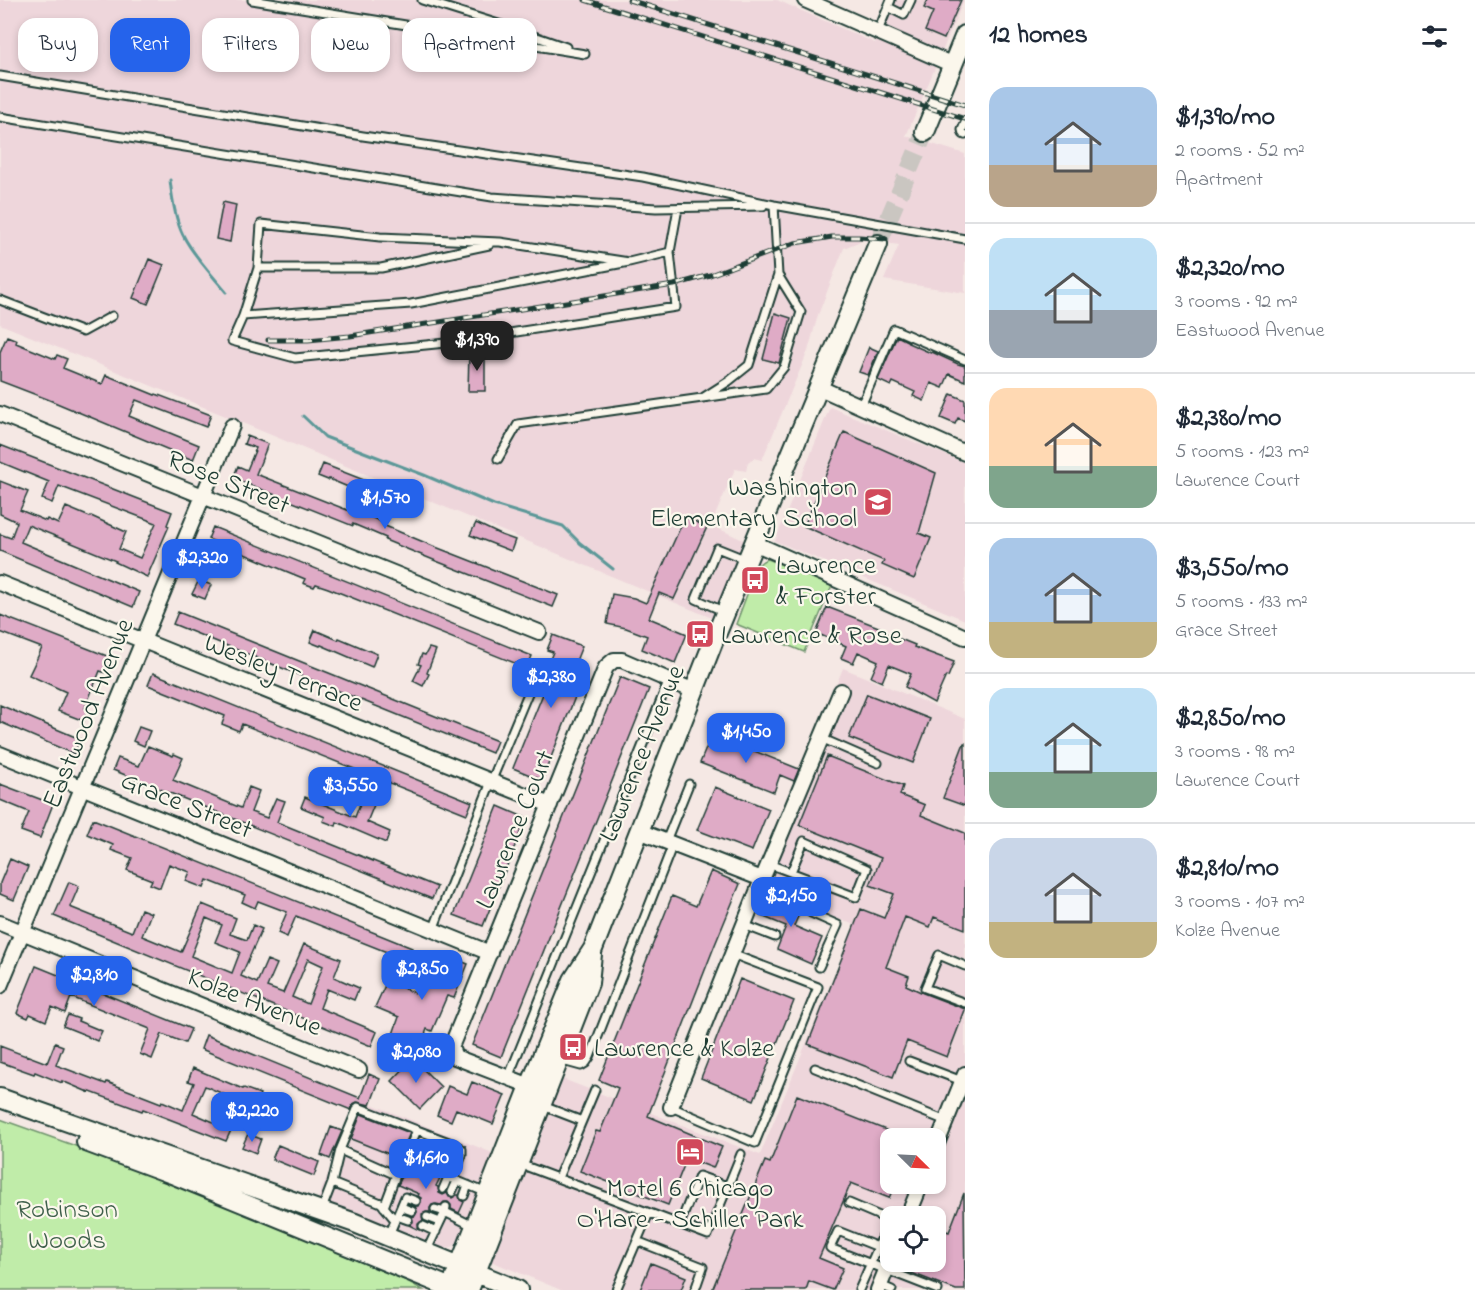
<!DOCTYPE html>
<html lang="en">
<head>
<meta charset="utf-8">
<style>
  body { margin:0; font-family:"Indie Flower",sans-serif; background:#f6f6f7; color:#1f2937; height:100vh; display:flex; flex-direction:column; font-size:22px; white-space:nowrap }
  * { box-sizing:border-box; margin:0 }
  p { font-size:20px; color:#747a83 }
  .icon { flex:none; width:33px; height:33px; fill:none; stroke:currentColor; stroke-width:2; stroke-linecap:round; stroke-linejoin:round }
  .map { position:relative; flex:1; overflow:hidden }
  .drawer { display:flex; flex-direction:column; background:#fff; width:510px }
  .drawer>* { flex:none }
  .guide { position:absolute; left:18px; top:18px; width:570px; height:54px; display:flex; gap:12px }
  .needle { width:39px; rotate:114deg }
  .tools { position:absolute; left:880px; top:1128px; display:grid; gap:12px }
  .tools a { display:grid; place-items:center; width:66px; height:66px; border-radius:12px; background:#fff; box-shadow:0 3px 9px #0003; font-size:30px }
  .price { position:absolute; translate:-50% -51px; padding:0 14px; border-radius:12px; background:#2563eb; color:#fff; font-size:20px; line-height:39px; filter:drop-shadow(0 2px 3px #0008) }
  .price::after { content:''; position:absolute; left:50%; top:36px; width:18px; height:14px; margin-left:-9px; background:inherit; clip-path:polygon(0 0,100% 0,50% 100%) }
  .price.active { background:#222; color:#fff }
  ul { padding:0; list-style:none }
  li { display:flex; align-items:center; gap:18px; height:150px; padding:0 24px }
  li+li { border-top:2px solid #e0e1e3 }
  li span { display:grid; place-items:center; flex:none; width:168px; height:120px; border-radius:18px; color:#555 }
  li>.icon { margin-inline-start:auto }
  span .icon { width:72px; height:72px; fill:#fffc; stroke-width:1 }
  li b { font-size:26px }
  h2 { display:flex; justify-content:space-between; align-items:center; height:72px; padding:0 24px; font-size:26px }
  .pill { padding:0 21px; border-radius:18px; background:#fff; box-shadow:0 3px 9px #0003; font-size:21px; line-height:54px }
  .pill.active { background:#2563eb; color:#fff }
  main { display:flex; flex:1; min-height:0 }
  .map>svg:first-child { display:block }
  .built { fill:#eed6db; fill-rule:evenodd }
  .green { fill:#c0eca9; stroke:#70946e; stroke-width:1.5 }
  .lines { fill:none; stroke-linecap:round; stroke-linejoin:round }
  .stream { stroke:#5b9898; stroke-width:3 }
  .building { fill:#dfabc6; stroke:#1f3d34; stroke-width:1.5; fill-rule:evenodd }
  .secondary-tunnel { stroke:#cac6c1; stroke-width:18; stroke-dasharray:18 9; stroke-linecap:butt }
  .service-casing { stroke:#1f3d34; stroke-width:11 }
  .minor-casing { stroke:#1f3d34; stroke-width:18 }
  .secondary-casing { stroke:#1f3d34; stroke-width:22 }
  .service { stroke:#fbf7ec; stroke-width:7 }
  .minor { stroke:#fbf7ec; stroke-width:14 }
  .secondary { stroke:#fbf7ec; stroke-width:18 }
  .rail-casing { stroke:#1f3d34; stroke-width:5 }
  .rail { stroke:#fbf7ec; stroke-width:3; stroke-dasharray:9; stroke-linecap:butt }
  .labels { text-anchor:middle; stroke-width:4.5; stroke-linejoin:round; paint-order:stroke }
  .street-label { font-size:27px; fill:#1f3d34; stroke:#fbf7ec }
  .poi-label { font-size:27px; fill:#1f3d34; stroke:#fbf7ec; text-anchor:start }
  .park-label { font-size:27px; fill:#3f604b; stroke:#fbf7ec }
</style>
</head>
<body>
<main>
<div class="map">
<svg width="965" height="1290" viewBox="0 0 965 1290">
  <rect width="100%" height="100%" fill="#f5e8e4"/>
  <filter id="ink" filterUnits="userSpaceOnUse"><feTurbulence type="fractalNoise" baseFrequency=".0167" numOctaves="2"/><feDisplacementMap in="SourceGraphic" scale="12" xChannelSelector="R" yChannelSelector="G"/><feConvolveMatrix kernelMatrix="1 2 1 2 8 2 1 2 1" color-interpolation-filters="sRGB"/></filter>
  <g filter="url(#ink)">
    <path class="built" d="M0 0H777L875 43 894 0H964L906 136 965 154V293L884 280 899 245 863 240 844 248 818 315 808 351 762 460 754 458 748 462 746 471 735 469 711 525 745 541 712 618 228 417 0 324Z
      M830 407 965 463V620L775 541Z
      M843 668 965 719V1290H561L488 1260 560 1078 760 1155 855 925 752 888 763 859 786 809ZM891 1138H936V1184H891ZM891 1216H936V1262H891Z
      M359 1099 495 1154 462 1235 454 1246 446 1249 435 1246 317 1201Z"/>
    <path class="green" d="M768 559 832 586 804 652 736 624 758 565 763 561Z
      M0 1119 98 1154 220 1203 409 1282 423 1290H0Z"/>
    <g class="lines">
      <path class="stream" d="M170 180C172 198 175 219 183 235 192 254 213 276 226 292
        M303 416 325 437 424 475 494 505 563 526 580 543 613 569"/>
    </g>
    <path class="building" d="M928 0H961L944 39 925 31 933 12 924 8Z
      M223 202 236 205 230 242 216 239Z
      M149 259 164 265 148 304 133 298Z
      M775 313 791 318 779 363 763 359Z
      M7 336 17 340 16 343 55 359 57 355 67 359 63 368 102 384 106 375 155 395 156 394 211 415 206 427 136 400 129 416 199 445 193 460 47 399 0 381V352Z
      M897 336 909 342 908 343 931 353 932 352 958 364 965 366V381L949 374 943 388 931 383 924 401 913 396 915 392 893 382 891 386 878 380Z
      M869 347 878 351 868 375 859 372Z
      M469 353H485V391H468Z
      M951 394 965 400V421L958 418 955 424 941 418Z
      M844 432 936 473 919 533 931 538 914 579 882 565 884 561 804 526Z
      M247 436 268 444 256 474 365 517 366 515 384 523 383 525 433 546 558 595 553 607 436 561 385 540 386 538 353 524V526L233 478 238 466 247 470 256 448 244 444Z
      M0 445 172 512 167 525 169 526 147 577 115 562 116 561 28 525 21 542 139 592 133 607 0 551V534L11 538 17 522 0 514V481L28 492 20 510 46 521 47 519 58 524 66 507 90 517 91 516 126 532 119 549 140 558 156 523 59 486 52 503 42 499 49 482 0 462Z
      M323 464 374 484 375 481 387 486 381 501 329 479 328 480 318 476Z
      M685 517 707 527 674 599 659 593 649 618 687 634 675 663 642 649 647 636 626 628 607 624 612 594 634 598 646 603Z
      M476 523 501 535 515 540 511 551 470 535Z
      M213 527 532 656 527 668 328 588 316 584 314 587 303 583 305 579 208 539Z
      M199 580 211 585 205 599 192 594Z
      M827 607 881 628 880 631 915 645 914 647 954 662 948 677 946 676 934 703 905 687 911 674 889 665 882 682 871 677 878 661 858 652 853 663 841 658 846 646 816 633Z
      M178 612 497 741 492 753 173 624Z
      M0 615 23 624V623L112 658 106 673 100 671 85 708 88 709 84 721 58 711 66 692 29 675 42 648 0 632Z
      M315 630 338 640 339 638 377 654 372 667 321 645 320 646 310 642Z
      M553 635 582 646 574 666 579 668 571 689 577 692 542 780 513 768 551 674 545 671 553 652 547 650Z
      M429 648 436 650 427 673 429 674 423 686 413 681 421 665 418 664 422 654 425 655Z
      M153 673 472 802 467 814 242 724 239 731 222 724 225 716 148 685Z
      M620 677 649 689 501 1057 472 1045Z
      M867 694 930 719 913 763 849 738Z
      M0 705 80 739 74 754 0 722Z
      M139 727 150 731 144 746 133 741Z
      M712 734 799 769 794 781 780 775 774 792 700 763Z
      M964 743H965V806L943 798Z
      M148 746 173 756 174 754 183 758 173 780 241 808 249 787 259 791 251 812 267 818 276 798 285 801 277 822 437 887 432 899 113 770 118 758 139 766Z
      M827 756 903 786 900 795 925 805 921 815 965 833V929L934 917 930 927 905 917 886 967 909 976 906 985 923 993 965 1009V1010L947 1057 907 1041 893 1077 808 1044 861 909 884 918 894 894 870 885 881 858 799 825Z
      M0 784 53 804 40 838 21 831 29 812 0 800Z
      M715 787 769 809 752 851 697 830Z
      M363 796 376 800 367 822 390 832 386 843 337 822 336 826 323 821 325 817 301 807 305 797 355 817Z
      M498 806 526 818 483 926 454 915Z
      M93 819 412 948 407 960 296 916 287 937 278 933 287 912 258 901 255 908 242 902 245 895 207 880 204 888 186 881 190 872 169 864 160 888 150 884 152 880 127 870 132 858 111 850 113 845 87 834Z
      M10 859 28 867 14 900 0 894V883Z
      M711 871 740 884 714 947 648 1116 722 1147 713 1168 687 1158 668 1205 580 1171 596 1131 600 1132 618 1088 599 1080 672 896 696 906Z
      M69 882 79 886 70 907 132 932 141 909 151 913 142 936 181 952 202 904 236 918 230 934 247 940 253 925 262 929 241 976 257 983 267 960 277 964 267 987 283 993 304 944 341 959 334 977 359 988 354 1000 327 989 320 1008 377 1032 371 1046 54 916ZM206 918 222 925 215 942 240 952 232 973 191 956ZM308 959 323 966 308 1004 292 997Z
      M769 891 803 905 794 926 822 938 811 964 777 949 786 926 759 915Z
      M439 953 468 964 454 998 447 996 432 1031 427 1029 419 1051 391 1040 399 1017 375 1007 387 981 415 993 418 986 424 989Z
      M36 966 191 1029 185 1043 162 1034 152 1059 140 1054 150 1029 71 997 65 1013 52 1007 46 1021 30 1014 28 1018 17 1013Z
      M740 979 794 1001 754 1100 701 1078Z
      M68 1015 79 1019 78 1021 102 1031 97 1041 88 1037V1036L63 1026Z
      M206 1035 360 1098 369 1074 380 1079 370 1105 357 1102 353 1104 351 1110 201 1049Z
      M55 1043 63 1046 56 1065 106 1084 107 1082 161 1103 162 1101 183 1110 194 1083 188 1081 193 1068 243 1089 244 1088 260 1094 259 1097 279 1105 274 1116 205 1086 193 1113 218 1124 219 1122 232 1128 226 1141 143 1109 142 1111 88 1091V1092L62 1081V1083L35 1072 34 1074 0 1062V1046L26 1056V1055L47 1063Z
      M413 1059 441 1087 420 1109 392 1081Z
      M472 1082 505 1095 493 1124 456 1109 451 1121 437 1115 448 1086 467 1094Z
      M797 1095 891 1132V1184H895L889 1198 851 1183 819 1258 843 1268 833 1290 809 1281 806 1290H712L765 1161 770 1163Z
      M361 1114 410 1133 399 1158 351 1139Z
      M331 1127 342 1131 330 1159 321 1155Z
      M248 1134 261 1139 256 1153 242 1147Z
      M278 1145 319 1162 314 1176 272 1159Z
      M415 1150 420 1152 415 1165 441 1176 436 1186 438 1187 439 1193 443 1195 447 1193 449 1197 452 1198 457 1195H459L460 1200 464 1202 459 1213 451 1209V1205L448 1202H444L441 1205 436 1204 432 1205 430 1208V1212H426L422 1214 423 1220 418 1224 419 1230 409 1225 413 1222 412 1217 415 1216 417 1212 415 1206H419L421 1202V1198L418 1196 419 1194 398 1185Z
      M964 1193 965 1290H956L909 1272 913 1262H936V1227L949 1232Z
      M651 1263 686 1277 681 1290H640Z"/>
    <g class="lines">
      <path class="secondary-tunnel" d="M878 244 925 132"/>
      <g class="service-casing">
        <path id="service" d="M252 0 585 54
          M422 0 505 26 566 47
          M888 7 904 15 911 0
          M878 31 891 0
          M0 76 363 136 643 177 774 205 965 239
          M0 117 492 197 656 208 763 206
          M965 123 962 130 963 134 965 135
          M629 262 500 242 380 237 261 224 258 268 243 316 232 341 295 358 446 343 676 307 670 252 678 208
          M258 268H381L489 245
          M0 300 83 332 112 316
          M243 316 411 304 629 262 670 252
          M704 397 729 381 749 365 778 275 774 205
          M861 406 894 329 965 360
          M498 459 518 424 766 389 784 367 801 312 778 275
          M723 611 696 599 717 548 747 560
          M821 738 878 763
          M666 841 689 784
          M769 864 856 897 867 869 804 841 791 872
          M761 882 813 903 811 913 838 925 819 967
          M744 925 775 937
          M433 930 491 782 539 667
          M965 966 939 955 925 988 965 1003
          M559 1060 581 1066 586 1063 590 1057 673 844
          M909 1061 962 1081
          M815 1068 946 1121
          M508 1078 669 680
          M543 1106 582 1121
          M671 1107 755 1143 818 987 732 954
          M340 1150 358 1107 417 1130
          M520 1164 708 1235 741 1154
          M396 1175 399 1172 417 1130 454 1144 462 1149V1155L453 1179
          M558 1178 595 1090
          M332 1183 340 1150 396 1175 384 1207
          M443 1189 448 1177 487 1193
          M452 1192 457 1181
          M464 1196 468 1185
          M849 1203 889 1220 878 1247 838 1231 830 1248 938 1290
          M401 1207 412 1211
          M322 1209 332 1183 381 1203 395 1220
          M435 1209 445 1212 446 1207
          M397 1216 408 1220
          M427 1217 440 1222
          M680 1224 699 1176 727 1186
          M423 1226 436 1232
          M389 1235 405 1197 416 1201
          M637 1241 649 1213
          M427 1250 445 1212 475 1227
          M880 1285 892 1290
          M616 1290 637 1241 703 1267 695 1290
          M859 1290 878 1247"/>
      </g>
      <g class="minor-casing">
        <path id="minor" d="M805 0 953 65
          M820 388 965 453
          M0 414 539 632
          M754 543 965 637
          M0 583 550 805
          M0 754 490 953
          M639 831 762 879
          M0 923 359 1070
          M0 986 232 426
          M538 1089 455 1057 451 1047 606 667 614 660H622L694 691
          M671 1107 761 882 841 691
          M936 1146 965 1074
          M908 1216 921 1184
          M878 1290 891 1258"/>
      </g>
      <g class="secondary-casing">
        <path id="secondary" d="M925 132 965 35
          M0 1098 355 1223 518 1290
          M86 1142 172 1174 456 1290
          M450 1290 530 1086 573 980 593 949 714 640 878 244
          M469 1290 589 983 592 954"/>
      </g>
      <use href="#service" class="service"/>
      <use href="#minor" class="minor"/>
      <use href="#secondary" class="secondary"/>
      <g class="rail-casing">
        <path id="rail" d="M585 0 965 119
          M629 0 965 105
          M268 340H308L350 336 674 285 710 275 795 243 832 237H859L886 239"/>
      </g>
      <use href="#rail" class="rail"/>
    </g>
  </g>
  <defs>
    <g id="school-square" transform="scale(1.5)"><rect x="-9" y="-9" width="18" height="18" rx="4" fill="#d1495b" stroke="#fbf7ec"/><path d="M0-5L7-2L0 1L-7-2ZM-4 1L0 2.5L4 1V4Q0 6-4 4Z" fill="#fff"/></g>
    <g id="bus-square" transform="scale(1.5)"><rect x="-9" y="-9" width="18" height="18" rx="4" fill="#d1495b" stroke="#fbf7ec"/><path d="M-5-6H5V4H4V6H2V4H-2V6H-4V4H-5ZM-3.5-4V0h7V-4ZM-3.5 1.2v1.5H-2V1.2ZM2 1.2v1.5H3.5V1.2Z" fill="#fff"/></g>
    <g id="hotel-square" transform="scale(1.5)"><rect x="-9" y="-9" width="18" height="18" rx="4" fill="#d1495b" stroke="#fbf7ec"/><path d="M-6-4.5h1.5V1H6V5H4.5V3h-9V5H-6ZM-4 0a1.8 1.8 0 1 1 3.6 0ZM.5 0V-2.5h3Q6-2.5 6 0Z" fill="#fff"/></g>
  </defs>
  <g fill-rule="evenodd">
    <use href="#school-square" x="878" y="502"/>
    <use href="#bus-square" x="755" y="580"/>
    <use href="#bus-square" x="700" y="634"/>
    <use href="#bus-square" x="573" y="1047"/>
    <use href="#hotel-square" x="690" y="1152"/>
  </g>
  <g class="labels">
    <g class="street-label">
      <text transform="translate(229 481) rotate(22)" y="9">Rose Street</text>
      <text transform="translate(284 672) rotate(22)" y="9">Wesley Terrace</text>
      <text transform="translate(87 713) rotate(-68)" y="9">Eastwood Avenue</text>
      <text transform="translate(641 753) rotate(-68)" y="9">Lawrence Avenue</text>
      <text transform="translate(187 804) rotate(22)" y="9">Grace Street</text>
      <text transform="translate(514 829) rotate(-68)" y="9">Lawrence Court</text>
      <text transform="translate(255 1001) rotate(22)" y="9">Kolze Avenue</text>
    </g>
    <g class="poi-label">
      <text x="857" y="495" text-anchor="end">Washington<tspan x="857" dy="31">Elementary School</tspan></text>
      <text x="776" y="573">Lawrence<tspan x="776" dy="31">&amp; Forster</tspan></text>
      <text x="721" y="643">Lawrence &amp; Rose</text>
      <text x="594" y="1056">Lawrence &amp; Kolze</text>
      <text x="690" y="1196" text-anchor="middle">Motel 6 Chicago<tspan x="690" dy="31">O'Hare - Schiller Park</tspan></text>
    </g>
    <g class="park-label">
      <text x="67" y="1217">Robinson<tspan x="67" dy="31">Woods</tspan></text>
    </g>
  </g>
</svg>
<div class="tools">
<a><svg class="needle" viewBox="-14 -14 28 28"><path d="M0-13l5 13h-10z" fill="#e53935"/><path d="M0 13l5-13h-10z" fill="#747a83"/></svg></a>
<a><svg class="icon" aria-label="locate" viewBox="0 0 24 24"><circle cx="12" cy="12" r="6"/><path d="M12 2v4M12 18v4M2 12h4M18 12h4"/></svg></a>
</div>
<b class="price active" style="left:477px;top:372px">$1,390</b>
<b class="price" style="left:385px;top:530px">$1,570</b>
<b class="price" style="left:202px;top:590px">$2,320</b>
<b class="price" style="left:551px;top:709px">$2,380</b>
<b class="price" style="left:746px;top:764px">$1,450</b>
<b class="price" style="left:350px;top:818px">$3,550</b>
<b class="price" style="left:791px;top:928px">$2,150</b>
<b class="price" style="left:422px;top:1001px">$2,850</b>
<b class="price" style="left:94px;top:1007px">$2,810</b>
<b class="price" style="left:416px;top:1084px">$2,080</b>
<b class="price" style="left:252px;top:1143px">$2,220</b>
<b class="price" style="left:426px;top:1190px">$1,610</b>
<div class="guide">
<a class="pill">Buy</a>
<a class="pill active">Rent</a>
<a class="pill">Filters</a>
<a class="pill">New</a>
<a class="pill">Apartment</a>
</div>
</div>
<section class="drawer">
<h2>12 homes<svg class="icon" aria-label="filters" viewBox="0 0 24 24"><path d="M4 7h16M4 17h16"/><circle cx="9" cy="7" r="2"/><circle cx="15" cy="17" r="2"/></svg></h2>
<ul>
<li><span style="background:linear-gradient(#a9c7e8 65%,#b9a48a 0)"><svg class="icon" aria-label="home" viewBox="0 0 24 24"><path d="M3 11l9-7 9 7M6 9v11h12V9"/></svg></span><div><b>$1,390/mo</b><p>2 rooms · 52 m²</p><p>Apartment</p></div></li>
<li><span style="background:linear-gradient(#bfe0f5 60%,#9aa5b1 0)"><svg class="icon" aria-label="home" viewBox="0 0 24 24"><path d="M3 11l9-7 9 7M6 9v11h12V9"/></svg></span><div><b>$2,320/mo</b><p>3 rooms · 92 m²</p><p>Eastwood Avenue</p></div></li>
<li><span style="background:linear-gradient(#ffd9b3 65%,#7fa58c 0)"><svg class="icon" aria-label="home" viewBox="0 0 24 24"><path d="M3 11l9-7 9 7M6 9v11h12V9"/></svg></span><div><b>$2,380/mo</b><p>5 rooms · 123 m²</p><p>Lawrence Court</p></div></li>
<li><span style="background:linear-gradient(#a9c7e8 70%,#c2b280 0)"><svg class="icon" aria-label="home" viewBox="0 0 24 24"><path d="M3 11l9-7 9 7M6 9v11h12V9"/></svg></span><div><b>$3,550/mo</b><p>5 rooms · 133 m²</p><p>Grace Street</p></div></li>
<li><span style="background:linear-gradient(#bfe0f5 70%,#7fa58c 0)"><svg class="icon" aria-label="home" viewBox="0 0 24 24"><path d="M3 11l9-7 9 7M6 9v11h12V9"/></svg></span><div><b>$2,850/mo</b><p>3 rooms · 98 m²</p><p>Lawrence Court</p></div></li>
<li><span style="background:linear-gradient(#c9d6e8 70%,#c2b280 0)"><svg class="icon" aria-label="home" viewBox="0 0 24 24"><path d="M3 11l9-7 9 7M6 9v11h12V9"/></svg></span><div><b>$2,810/mo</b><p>3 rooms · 107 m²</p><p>Kolze Avenue</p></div></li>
</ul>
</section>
</main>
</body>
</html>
